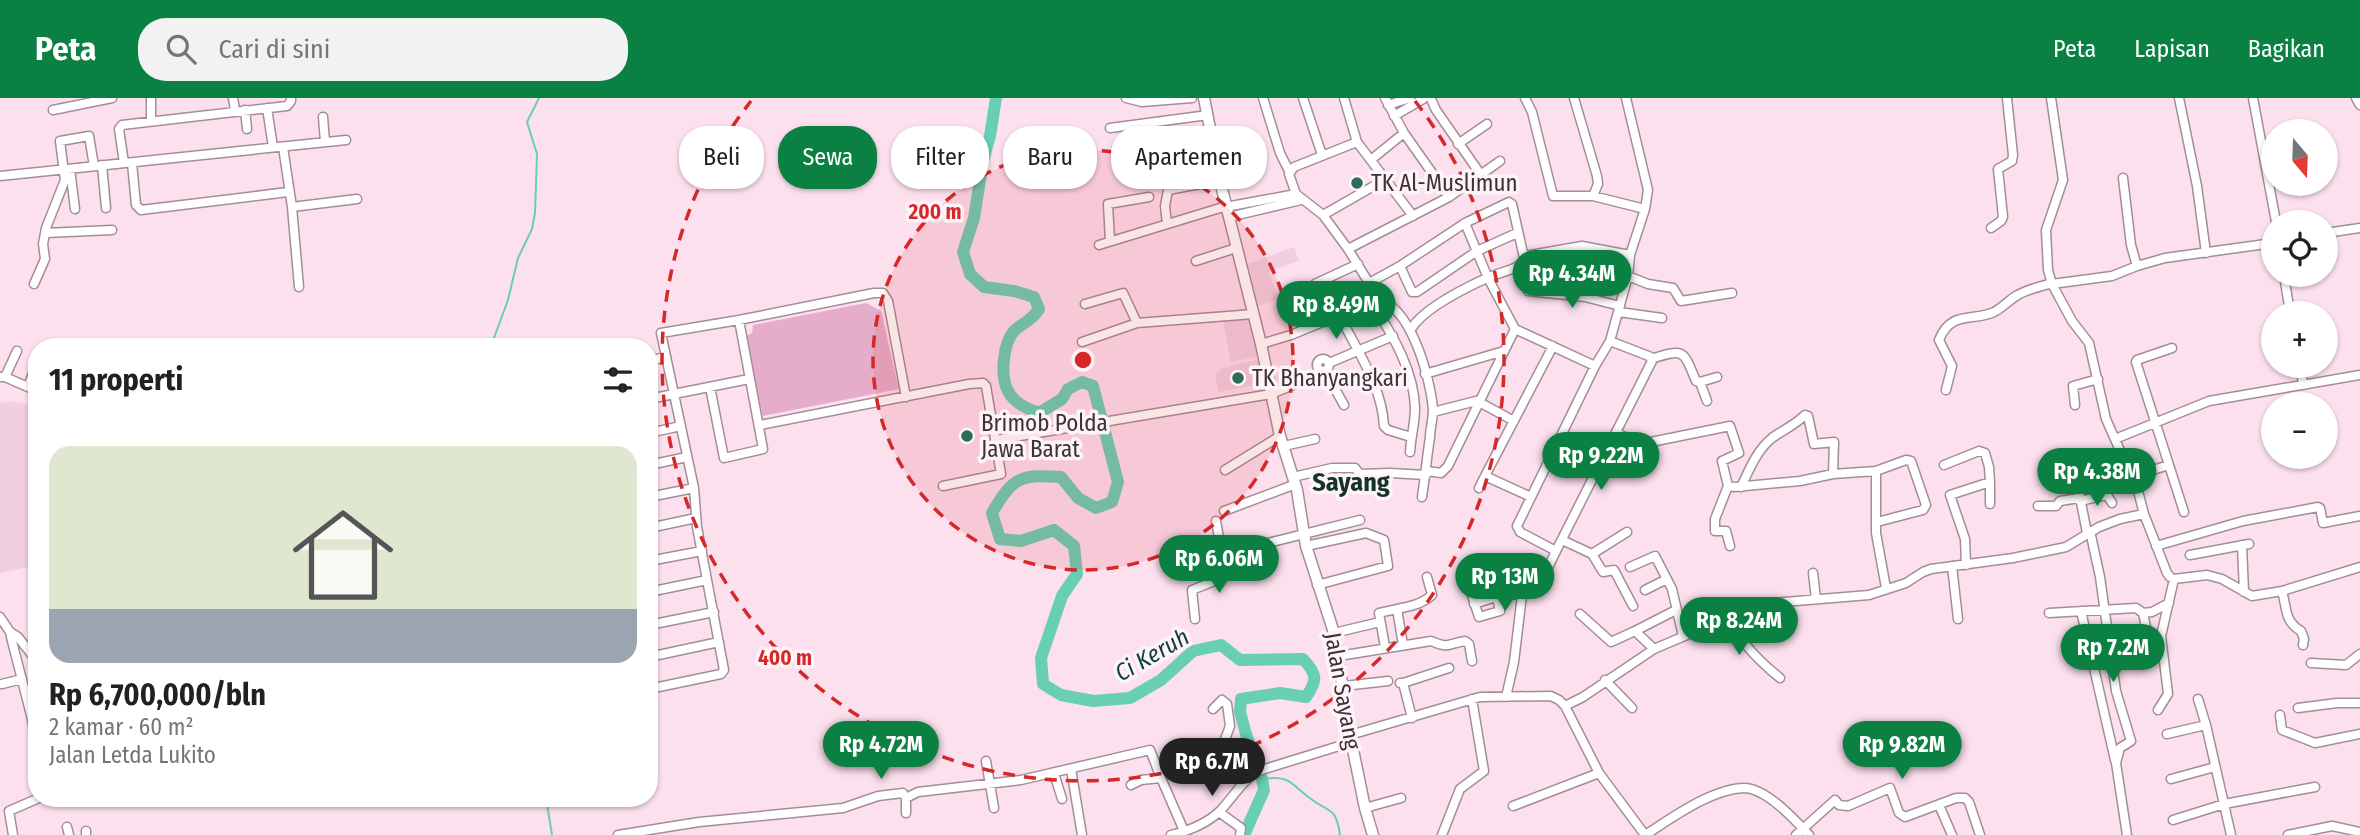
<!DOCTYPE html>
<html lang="id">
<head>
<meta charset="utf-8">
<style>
  body { margin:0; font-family:"Fira Sans Condensed",sans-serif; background:#f2f2f2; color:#202124; height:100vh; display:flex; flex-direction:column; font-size:26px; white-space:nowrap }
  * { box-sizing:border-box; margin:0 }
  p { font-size:23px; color:#757577 }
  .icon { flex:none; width:38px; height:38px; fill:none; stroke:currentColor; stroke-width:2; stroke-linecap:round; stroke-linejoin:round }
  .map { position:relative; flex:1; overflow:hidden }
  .sheet { position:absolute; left:28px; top:240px; width:630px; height:469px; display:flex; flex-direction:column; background:#fff; border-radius:28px; box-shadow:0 2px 5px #0004 }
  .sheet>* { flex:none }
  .top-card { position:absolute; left:679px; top:28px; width:665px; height:63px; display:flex; gap:14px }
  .needle { width:46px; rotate:161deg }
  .buttons { position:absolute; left:2261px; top:21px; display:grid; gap:14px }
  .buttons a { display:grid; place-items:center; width:77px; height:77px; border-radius:50%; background:#fff; box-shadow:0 2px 5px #0004; font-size:35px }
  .price { position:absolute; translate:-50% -60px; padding:0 16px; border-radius:24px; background:#0b8043; color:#fff; font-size:23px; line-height:46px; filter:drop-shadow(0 2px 4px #0008) }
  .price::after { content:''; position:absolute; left:50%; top:42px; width:21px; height:16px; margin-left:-10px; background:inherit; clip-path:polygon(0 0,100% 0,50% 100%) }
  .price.selected { background:#222; color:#fff }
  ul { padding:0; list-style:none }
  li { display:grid; align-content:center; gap:14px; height:371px; padding:0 21px }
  li span { display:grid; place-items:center; height:217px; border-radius:21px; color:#555 }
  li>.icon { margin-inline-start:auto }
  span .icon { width:126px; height:126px; fill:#fffc; stroke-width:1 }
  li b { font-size:30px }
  h2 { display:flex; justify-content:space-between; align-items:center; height:84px; padding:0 21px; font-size:30px }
  .chip { padding:0 24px; border-radius:28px; background:#fff; box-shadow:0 2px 5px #0004; font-size:24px; line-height:63px }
  .chip.selected { background:#0b8043; color:#fff }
  header { display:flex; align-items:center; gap:42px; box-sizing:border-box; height:98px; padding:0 35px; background:#0b8043; color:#fff }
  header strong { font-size:33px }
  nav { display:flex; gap:38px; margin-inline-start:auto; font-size:24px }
  .search { width:490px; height:63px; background:#f2f2f2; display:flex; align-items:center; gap:18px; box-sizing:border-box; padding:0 24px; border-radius:28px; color:#757577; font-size:26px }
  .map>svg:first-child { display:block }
  .built { fill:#f1cfe1 }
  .green { fill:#e6adcb }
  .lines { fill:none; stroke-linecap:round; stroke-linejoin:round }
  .stream { stroke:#68cfb4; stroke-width:2 }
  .river { stroke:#68cfb4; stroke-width:12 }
  .minor-casing { stroke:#a58c99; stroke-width:11 }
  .major-casing { stroke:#a58c99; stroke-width:13 }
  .minor { stroke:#fff; stroke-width:8 }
  .major { stroke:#fff; stroke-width:10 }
  .ring { fill:none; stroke:#d62828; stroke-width:3.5; stroke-dasharray:12 9 }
  .poi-dot { fill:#2b6c5c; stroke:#fef3f8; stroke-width:2.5 }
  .labels { text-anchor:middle; stroke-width:7; stroke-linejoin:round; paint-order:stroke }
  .poi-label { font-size:23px; fill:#3c3237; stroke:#fef3f8; text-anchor:start }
  .street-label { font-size:23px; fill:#3c3237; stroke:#fef3f8 }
  .water-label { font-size:24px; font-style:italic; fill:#134136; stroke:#fef3f8 }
  .quarter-label { font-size:26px; font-weight:bold; fill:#14332b; stroke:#fef3f8 }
  .centre { fill:#d62828; stroke:#fef3f8; stroke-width:3.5 }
  .ring-label { font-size:21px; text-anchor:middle; font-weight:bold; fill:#d62828; stroke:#fef3f8; stroke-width:7; stroke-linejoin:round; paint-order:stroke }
</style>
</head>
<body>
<header>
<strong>Peta</strong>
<div class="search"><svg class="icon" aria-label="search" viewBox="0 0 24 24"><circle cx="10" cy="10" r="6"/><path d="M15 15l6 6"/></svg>Cari di sini</div>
<nav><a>Peta</a><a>Lapisan</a><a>Bagikan</a></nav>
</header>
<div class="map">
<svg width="2360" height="737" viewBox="0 0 2360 737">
  <rect width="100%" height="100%" fill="#fce0ee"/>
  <path class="built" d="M1294 149 1299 163 1269 173 1278 201 1258 208 1248 166Z
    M1249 217 1257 259 1231 264 1223 223Z
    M1257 262 1262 286 1218 294 1215 274 1221 273V270L1229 269 1230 267Z
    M11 303 30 307 37 303V467L0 475V305Z"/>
  <path class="green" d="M866 205 881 213 899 291 763 318 744 239 752 235 753 227Z"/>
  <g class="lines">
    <path class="stream" d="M491 248 508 202 518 160 532 131 535 115 537 56 527 24 539 0
      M1262 681C1292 677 1290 686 1311 701 1329 715 1336 708 1340 737
      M546 700 552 737"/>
    <path class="river" d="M996 0 990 38 983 63 974 120 963 154 970 176 984 189 1014 193 1034 199 1039 211C1031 224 1023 224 1014 233 1003 246 1000 278 1008 293 1014 305 1027 311 1039 315L1062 301 1068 291 1082 284 1093 288 1118 384 1112 404 1096 410 1078 400 1061 379C1020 376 1013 379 992 415L1000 441 1021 443 1054 432 1074 448 1077 476 1062 498 1041 560 1043 586 1061 597 1093 603 1130 600 1161 582 1193 553 1221 547 1240 562 1303 561C1317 576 1318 582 1306 599L1280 595 1241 601 1240 614 1246 636 1262 681 1264 692 1244 737"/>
    <g class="minor-casing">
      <path id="minor" d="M151 0V22
        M233 0 235 12
        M1126 0 1142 4 1192 0
        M1263 0 1280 55 1289 73
        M1303 0 1322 57
        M1344 0 1357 44 1413 118
        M1385 0 1404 35 1449 99
        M1525 0 1532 14 1553 98H1593L1645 111
        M1574 0 1597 78 1598 86 1593 98
        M2051 0 2063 82 2046 132 2048 172 2052 186 2072 223 2089 245 2106 321 2138 393 2144 416
        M2179 0 2197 88 2206 155
        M2253 0 2276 124
        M2356 0 2360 7
        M1431 1 1436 12 1481 77
        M1388 7 1410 0
        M267 10 273 49
        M53 12 112 0
        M245 12 247 31
        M1394 18 1423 1
        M323 19 325 44
        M1110 30 1208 17
        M1357 44 1294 69 1289 76 1296 96 1323 117 1348 151 1369 185 1400 168 1465 125 1509 104 1512 106 1525 164C1515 172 1501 174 1489 179 1467 189 1424 210 1411 231
        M1458 46 1487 26
        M283 49 292 109 299 189
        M1157 55 1214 48
        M1372 61 1404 35
        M124 65 119 31 122 27 287 8 291 3V0
        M132 65 136 107 141 112 288 94
        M102 67 106 110
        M70 71 75 111
        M0 78 346 42
        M2123 80 2131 147 2137 168
        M292 109 357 101
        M1323 117 1386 81
        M1229 119 1301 102
        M1167 126 1165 108 1168 92 1211 84
        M1991 130 2001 123 2003 119 1998 71 2012 63 2013 57 2007 0
        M45 135 112 132
        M2326 135 2360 130
        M1110 143 1108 106 1149 99
        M1099 147 1220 110 1296 96
        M1348 151 1449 99 1500 63
        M1524 158 1582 148 1630 157
        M1196 163 1236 150
        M1400 168 1412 194H1417L1477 153 1517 135
        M2284 177 2290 215
        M1628 178 1648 186 1673 190 1681 203 1732 195
        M34 186 45 161 43 146 46 130 65 82 60 43 89 38 94 68
        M1315 186 1358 166
        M2052 186 2112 178 2137 168 2165 160 2273 145
        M1528 193 1585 199 1620 208
        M1085 206 1123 195 1137 225 1254 216
        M1375 210C1394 239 1414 274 1415 310 1415 325 1411 339 1410 354
        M1619 214 1662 220
        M1340 218C1357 253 1382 288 1384 328L1388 332 1411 339
        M1515 231 1595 268 1517 428 1520 434 1556 453 1652 263 1651 259 1610 243 1595 268
        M1610 243 1628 178 1630 157 1645 111 1648 92 1626 0
        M1082 244 1137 225
        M1261 246 1291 237 1376 202C1411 205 1431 283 1433 312 1433 321 1430 331 1430 339 1427 359 1425 379 1422 399
        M2172 250 2137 262 2136 264 2184 414
        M1651 261C1685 250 1683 252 1696 283L1700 284
        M1317 267a6 6 0 1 1 12 0a6 6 0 1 1-12 0Z
        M649 263 665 259
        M1329 265 1393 238
        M2301 268 2303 287
        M1325 273 1344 307
        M1425 276 1504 253
        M0 279H5L37 293
        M5 279 17 253
        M28 289 37 264
        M710 289 724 360 763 351 739 222
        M1946 292 1952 268 1939 242C1951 212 1972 224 1994 214 2002 210 2008 203 2016 198 2027 191 2040 189 2052 185
        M649 301 749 281
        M1707 303 1700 284 1717 279
        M1479 304 1514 323
        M2075 307 2073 288 2098 281
        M1433 314 1480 302
        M760 327 969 286 983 285 986 288 1001 376 943 388
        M649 335 681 328
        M1616 335 1641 346 1730 328 1739 355 1722 363 1728 388 1715 421V433H1726L1730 448
        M2115 341 2209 303 2360 277
        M996 342 1271 296 1301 284 1321 273
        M1284 348 1315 341
        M649 367 687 359
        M1944 367 1979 353 1985 355 1989 369 1990 384 1950 397 1965 441 1966 467
        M1225 372 1280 338
        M1427 373 1441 375 1448 368 1515 231 1488 180 1465 125
        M1876 373V435L1886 490
        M1293 379 1332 370H1355L1360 376 1390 375 1426 377
        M2130 379 2169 367
        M1990 384V406
        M1728 388 1735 389 1800 383 1833 376 1876 373 1906 362 1911 363 1926 407 1923 412 1877 424
        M1741 389C1749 372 1757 352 1772 340 1783 332 1795 327 1805 317L1808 318 1814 346 1834 344 1833 376
        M2078 389 2087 435
        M1479 390 1485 378
        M649 399 694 390
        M1531 399 1485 378 1553 248
        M2080 403 2107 397 2112 405
        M2038 408H2056L2060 403 2079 400
        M1224 413 1296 386
        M1216 423 1222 457
        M649 430 696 420
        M2090 433 2100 479 2116 593 2131 643 2120 650 2116 665 2127 737
        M1562 442 1592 456 1603 474 1614 472 1633 508
        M2242 447 2244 494
        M1306 448 1366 435 1384 442 1388 468 1317 487
        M2156 448 2243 423 2318 409 2320 410 2323 425 2360 418
        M1592 456 1627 434
        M2190 457 2249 446
        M649 463 702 453
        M1952 468 1958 521
        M1630 469 1655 458 1672 491 1683 538
        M1813 475 1816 501
        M1492 477 1500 513 1479 519 1470 491 1493 485
        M1645 492 1667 481
        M2282 493C2287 510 2284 523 2301 533L2304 541 2303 547
        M649 494 707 482
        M1495 495 1522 497
        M1474 506 1496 499
        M1397 511 1403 547
        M2081 513 2115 662
        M2049 515 2136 510 2143 515 2147 534 2161 538
        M2143 515 2152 514 2169 505
        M1580 516 1611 544 1635 533 1654 551
        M1728 516C1737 541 1760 564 1780 580
        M0 519 10 534 12 543 32 621 37 655
        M1195 521 1192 492 1217 482 1211 462 1212 459 1360 422
        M649 527 714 514
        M1635 533 1676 512
        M10 534 18 539 36 562
        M1334 535 1380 524
        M1385 549 1379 515C1397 510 1418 510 1432 497L1427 479
        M1339 558 1431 543C1450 551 1446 546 1465 543L1469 546 1472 563
        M649 559 719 544
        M2311 565 2346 567 2360 556
        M1605 582 1632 610
        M1400 585H1403L1412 620
        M1403 585 1449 570
        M2 586 22 581
        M1344 588 1388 583
        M649 591 721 576 724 572 697 429 694 390 661 235 739 222 874 195H883L888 203 906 299
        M1506 599 1514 564 1522 497 1542 482 1556 453
        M2198 601 2206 627
        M1565 608 1583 599 1654 551 1708 528 1739 511 1761 506 1869 497 1906 485 1923 474 1931 471 2013 460 2066 449 2099 429 2120 421 2144 416 2167 475 2170 479 2174 481 2207 477 2222 481 2252 498 2282 493 2360 469
        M2298 610 2337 605H2360
        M1213 611 1222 602 1227 606 1230 628 1224 644 1245 682
        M2158 612 2168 596 2161 538 2174 481
        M2280 617 2282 632 2315 645 2360 636
        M2167 636 2206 627 2231 737
        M1350 637 1480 599 1551 598 1559 602 1565 608 1599 675 1645 737
        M986 663 994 710
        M1071 671 1082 737
        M1054 675 1062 701
        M2171 681 2215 669
        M1131 687 1141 682 1161 680 1184 733
        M906 700V715
        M1939 707 1952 737
        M1513 708 1599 675
        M1365 710 1401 700
        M1219 714 1241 730 1240 737
        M2173 722 2224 706 2315 689
        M67 729 69 737
        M86 733V737
        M13 737 9 713 39 700
        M618 737 699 724 843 710 878 698 903 695 906 700 918 694 1021 682 1150 652 1161 680
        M1171 737C1188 733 1208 725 1221 712 1233 699 1241 685 1255 674L1352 644
        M1442 737 1460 691 1484 673 1472 601
        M1645 737C1672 720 1711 691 1744 690 1766 690 1795 722 1809 737
        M1796 737 1835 702 1839 707 1848 708 1890 690 1899 715 1905 719 1956 700H1965L1969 704 1980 737
        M2288 737 2332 728 2360 734"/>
    </g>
    <g class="major-casing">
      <path id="major" d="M1204 0 1222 91 1261 246 1280 338 1297 392 1306 448 1334 535 1350 637 1365 710 1373 737"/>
    </g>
    <use href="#minor" class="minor"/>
    <use href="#major" class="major"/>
  </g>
  <circle cx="1083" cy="262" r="210" fill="#d62828" fill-opacity=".12"/>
  <g class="ring">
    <circle cx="1083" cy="262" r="210"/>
    <path d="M1415 3A421 421 0 1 1 751 3"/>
  </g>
  <g class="poi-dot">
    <circle cx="1357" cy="85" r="7"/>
    <circle cx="1238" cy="280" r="7"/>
    <circle cx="967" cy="338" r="7"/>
  </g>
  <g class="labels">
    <g class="poi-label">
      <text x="1371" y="93">TK Al-Muslimun</text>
      <text x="1252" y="288">TK Bhanyangkari</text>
      <text x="981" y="333">Brimob Polda<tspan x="981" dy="26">Jawa Barat</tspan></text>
    </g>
    <g class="street-label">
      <text transform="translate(1343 593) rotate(80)" y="8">Jalan Sayang</text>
    </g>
    <g class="water-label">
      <text transform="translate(1152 557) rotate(-30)" y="8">Ci Keruh</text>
    </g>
    <g class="quarter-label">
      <text x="1351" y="393">Sayang</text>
    </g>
  </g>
  <circle cx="1083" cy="262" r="10" class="centre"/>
  <g class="ring-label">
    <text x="935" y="121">200 m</text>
    <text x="785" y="567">400 m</text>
  </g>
</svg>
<div class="buttons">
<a><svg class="needle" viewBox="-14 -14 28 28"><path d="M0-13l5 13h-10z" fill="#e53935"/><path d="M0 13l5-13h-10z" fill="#757577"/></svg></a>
<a><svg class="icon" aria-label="locate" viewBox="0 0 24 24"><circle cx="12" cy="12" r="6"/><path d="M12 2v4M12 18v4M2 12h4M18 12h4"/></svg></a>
<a>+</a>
<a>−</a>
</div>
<b class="price" style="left:1572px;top:212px">Rp 4.34M</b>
<b class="price" style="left:1336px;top:243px">Rp 8.49M</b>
<b class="price" style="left:1601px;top:394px">Rp 9.22M</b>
<b class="price" style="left:2097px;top:410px">Rp 4.38M</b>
<b class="price" style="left:1219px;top:497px">Rp 6.06M</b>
<b class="price" style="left:1505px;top:515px">Rp 13M</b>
<b class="price" style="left:1739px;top:559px">Rp 8.24M</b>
<b class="price" style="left:2113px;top:586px">Rp 7.2M</b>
<b class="price" style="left:881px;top:683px">Rp 4.72M</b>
<b class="price" style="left:1902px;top:683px">Rp 9.82M</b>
<b class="price selected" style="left:1212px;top:700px">Rp 6.7M</b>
<div class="top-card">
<a class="chip">Beli</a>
<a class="chip selected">Sewa</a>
<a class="chip">Filter</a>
<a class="chip">Baru</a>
<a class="chip">Apartemen</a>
</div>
<section class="sheet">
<h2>11 properti<svg class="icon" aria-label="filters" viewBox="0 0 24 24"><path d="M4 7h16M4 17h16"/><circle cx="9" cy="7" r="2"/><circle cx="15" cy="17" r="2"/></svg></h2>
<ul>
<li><span style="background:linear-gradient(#dfe7d0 75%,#9aa5b1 0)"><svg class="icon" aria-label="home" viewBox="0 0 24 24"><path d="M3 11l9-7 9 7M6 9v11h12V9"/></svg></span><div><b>Rp 6,700,000/bln</b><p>2 kamar · 60 m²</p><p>Jalan Letda Lukito</p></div></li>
</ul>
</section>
</div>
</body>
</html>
